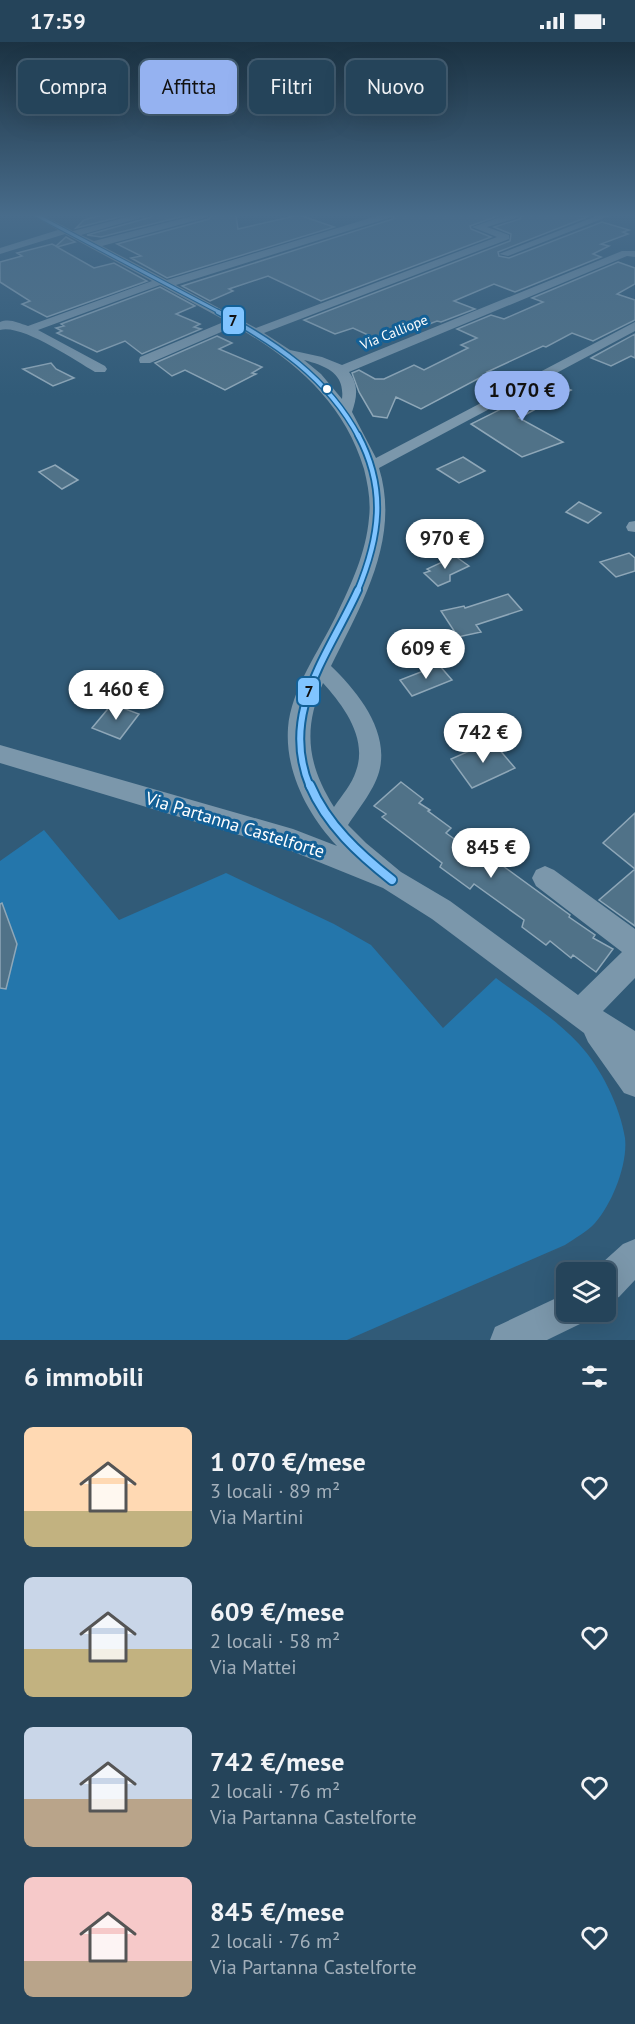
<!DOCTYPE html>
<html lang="it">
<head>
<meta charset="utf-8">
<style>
  body { margin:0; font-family:"PT Sans",sans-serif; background:#314e63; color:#f1f3f6; height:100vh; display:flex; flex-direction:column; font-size:22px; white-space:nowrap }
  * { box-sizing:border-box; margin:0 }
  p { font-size:20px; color:#a3b0bb }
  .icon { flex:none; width:33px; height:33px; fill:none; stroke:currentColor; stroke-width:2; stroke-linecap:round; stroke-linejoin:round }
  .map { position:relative; height:1298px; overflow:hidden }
  .sheet { display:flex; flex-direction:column; background:#25445a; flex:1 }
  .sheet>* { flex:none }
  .hud { position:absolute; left:18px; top:18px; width:600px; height:54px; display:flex; gap:12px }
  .controls { position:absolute; left:556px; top:1220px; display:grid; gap:12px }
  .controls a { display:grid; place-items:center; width:60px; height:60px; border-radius:9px; background:#25445a; box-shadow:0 6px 24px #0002,0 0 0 2px #425c70; font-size:30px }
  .price { position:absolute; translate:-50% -51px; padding:0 14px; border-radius:21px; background:#fff; color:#222; font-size:20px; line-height:39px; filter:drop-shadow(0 2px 3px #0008) }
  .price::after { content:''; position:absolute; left:50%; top:36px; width:18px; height:14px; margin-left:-9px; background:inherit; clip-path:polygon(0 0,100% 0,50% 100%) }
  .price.current { background:#95b2f1; color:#111 }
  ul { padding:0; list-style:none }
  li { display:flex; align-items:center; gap:18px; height:150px; padding:0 24px }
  li span { display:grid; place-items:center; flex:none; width:168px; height:120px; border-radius:9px; color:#555 }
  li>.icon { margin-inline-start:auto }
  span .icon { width:72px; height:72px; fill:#fffc; stroke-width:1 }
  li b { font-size:26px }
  h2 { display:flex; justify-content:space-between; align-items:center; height:72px; padding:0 24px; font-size:26px }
  .chip { padding:0 21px; border-radius:9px; background:#25445a; box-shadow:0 6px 24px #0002,0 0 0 2px #425c70; font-size:21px; line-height:54px }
  .chip.current { background:#95b2f1; color:#111 }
  .status { display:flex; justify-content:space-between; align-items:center; height:42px; padding:0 30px; background:#25445a; direction:ltr }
  .status svg { height:16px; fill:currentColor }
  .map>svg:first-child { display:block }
  .green { fill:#2476ab }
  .building { fill:#507288; stroke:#8ea7b8; stroke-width:1.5 }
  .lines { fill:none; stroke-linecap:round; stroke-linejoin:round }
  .minor { fill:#7b97ab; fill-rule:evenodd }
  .bus-1-far4-casing { stroke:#136096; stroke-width:5 }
  .bus-1-far3-casing { stroke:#136096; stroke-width:7 }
  .bus-1-far2-casing { stroke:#136096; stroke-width:8 }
  .bus-1-far1-casing { stroke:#136096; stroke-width:10 }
  .bus-1-casing { stroke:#136096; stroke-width:12 }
  .bus-1-far4 { stroke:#80c4ff; stroke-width:3 }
  .bus-1-far3 { stroke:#80c4ff; stroke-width:4 }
  .bus-1-far2 { stroke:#80c4ff; stroke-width:4.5 }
  .bus-1-far1 { stroke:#80c4ff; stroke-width:6 }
  .bus-1 { stroke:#80c4ff; stroke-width:8 }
  .bus-dot { fill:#fff; stroke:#136096; stroke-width:2 }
  .labels { text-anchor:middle; stroke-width:6; stroke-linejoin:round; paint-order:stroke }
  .far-street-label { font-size:14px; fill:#fff; stroke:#136096 }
  .near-street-label { font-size:18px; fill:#fff; stroke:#136096 }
  .line-badge { stroke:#136096; stroke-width:2 }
  .pale-badge-label { font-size:16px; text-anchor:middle; font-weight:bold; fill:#111 }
</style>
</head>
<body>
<div class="status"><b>17:59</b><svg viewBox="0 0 49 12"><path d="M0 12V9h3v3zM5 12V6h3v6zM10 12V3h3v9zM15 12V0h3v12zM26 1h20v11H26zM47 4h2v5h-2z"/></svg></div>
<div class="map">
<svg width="635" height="1298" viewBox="0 0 635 1298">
  <rect width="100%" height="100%" fill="#315b78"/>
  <path class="green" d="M44 788 119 878 226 831 334 882 371 903 443 986 496 936C524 957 555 976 579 1002 601 1026 620 1064 625 1096 628 1122 612 1162 595 1181 587 1190 575 1196 565 1203L347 1298H0V819Z"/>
  <path class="building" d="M102 173H127L76 186 84 178Z
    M152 173H188L101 195 87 193 151 175Z
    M211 173H236L238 187 299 173 334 185 167 236 131 216 141 214 117 202 209 177Z
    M395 173H501L470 184 471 187 491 195 321 259 268 234 229 247 233 249 210 259 182 244 393 177Z
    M522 173H572L587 175 498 210 499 214 509 216 602 180 629 188 623 190 628 192 601 202 609 204 593 212 601 215 515 250 494 242 454 259 475 267 441 280 437 279 419 286 416 284 381 299 353 286 335 292 304 278 510 199 511 192 494 185 520 177Z
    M66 195 75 200 57 205 94 226 114 221 147 239 47 275 22 262 30 259 0 240V220L22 214 17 211 52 202 56 204Z
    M618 220 635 226V242L617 252 635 258V278L593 299 572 291 546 305 543 304 487 330 489 331 421 367 396 355 387 376 373 374 359 350 352 331 359 328 375 337H384L414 323 424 328 468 306 461 303 477 296 457 287 491 273 504 277 543 260 532 256Z
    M160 245 195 264 176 272 200 282 194 285 201 287 142 312 125 299 97 310 57 291 62 289 56 286 64 284 61 282Z
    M635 292V316L631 314 611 324 591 316Z
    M217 294 232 301 219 307 262 325 252 331 256 332 225 348 185 328 172 334 155 321Z
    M51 321 56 327 74 336 53 344 23 327Z
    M551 339 571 348 519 376 563 400 522 415 471 382 517 359 515 358Z
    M463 415 485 429 459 441 437 427Z
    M55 423 78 438 62 447 39 430Z
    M579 460 601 471 588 481 566 470Z
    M629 511 635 516V529L616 535 600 520Z
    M455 514 469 524 450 533V539L438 544 424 531 430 529 427 527Z
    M508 552 522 568 476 583 481 590 458 595 441 569 464 564 465 566Z
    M439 623 452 638 412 654 400 638Z
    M112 662 139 672 120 697 92 686Z
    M492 699 515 726 472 746 451 717Z
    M401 740 423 757 419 761 430 768 428 769 451 786 446 791 488 821 492 816 570 873 569 875 595 893 593 896 613 907 596 930 573 913 571 916 550 899 546 903 522 885 524 878 474 842 470 847 440 825 442 821 382 775 386 772 374 764Z
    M635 771V827L603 801Z
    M635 827V884L599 858Z
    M2 861 17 902 6 947 0 946V862Z"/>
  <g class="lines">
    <path class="minor" d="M32 173H42L73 189 135 173H150L81 193 94 199 196 173H209L208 175 102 204 167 238 380 173H393L392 175 176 243 256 286 497 195 472 185 507 173H520L519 175 487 185 509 193V197L264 291 290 308 322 315 342 323 622 209H635V215L627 214 349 330C359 343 357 355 352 370L376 416 635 280V289L379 426C401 497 361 563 331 624 357 649 388 687 380 726 376 746 359 766 348 783L366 801 401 830 450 859 578 953 622 910 536 844 532 836 536 828 545 824 554 828 635 887V936L603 969 635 989V1055L624 1051 588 1000 584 991 432 877 383 846 289 808 0 721V703L293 787 337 804C308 773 285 730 288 686 291 647 319 609 336 574 351 543 366 511 369 476 371 460 368 443 364 427 344 360 293 317 235 284L150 321H140L139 318 140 315 226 279 160 243 38 288 105 324 107 327 105 330H95C74 318 22 282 0 288V280C10 276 18 281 28 284L152 239 65 192 0 212V206L58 188ZM304 318C326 324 345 331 342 357L321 332ZM323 641C343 663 368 696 356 729 352 742 342 753 334 765 307 722 303 687 323 641Z
      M599 173H612L508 214 499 212Z
      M635 479V490L628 489 626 485 629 480Z
      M635 1197V1238L619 1255 606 1260V1230L593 1229 623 1202Z
      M567 1251V1269H585L580 1282 547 1298H490L495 1285Z"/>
    <g class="bus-1-far4-casing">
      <path id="bus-1-far4" d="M36 173 221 271"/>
    </g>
    <g class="bus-1-far3-casing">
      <path id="bus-1-far3" d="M218 270C276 301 327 335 359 395"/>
    </g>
    <g class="bus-1-far2-casing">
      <path id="bus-1-far2" d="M357 550C380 495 387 447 358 393"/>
    </g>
    <g class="bus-1-far1-casing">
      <path id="bus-1-far1" d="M310 745C279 671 328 614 358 548"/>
    </g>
    <g class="bus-1-casing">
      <path id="bus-1" d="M310 743C327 783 359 812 392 838"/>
    </g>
    <use href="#bus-1-far4" class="bus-1-far4"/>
    <use href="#bus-1-far3" class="bus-1-far3"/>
    <use href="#bus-1-far2" class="bus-1-far2"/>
    <use href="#bus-1-far1" class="bus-1-far1"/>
    <use href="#bus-1" class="bus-1"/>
  </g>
  <linearGradient id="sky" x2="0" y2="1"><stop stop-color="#1b3242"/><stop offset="0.49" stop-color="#486c8b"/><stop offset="1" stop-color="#486c8b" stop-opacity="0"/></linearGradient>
  <rect width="635" height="354" fill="url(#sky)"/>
  <circle class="bus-dot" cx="327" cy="347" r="5"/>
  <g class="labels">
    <g class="far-street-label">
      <text transform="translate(394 290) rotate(-22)" y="5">Via Calliope</text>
    </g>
    <g class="near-street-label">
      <text transform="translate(235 783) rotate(17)" y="6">Via Partanna Castelforte</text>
    </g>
  </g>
  <g class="line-badge">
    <rect x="222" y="264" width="23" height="29" rx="6" fill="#80c4ff"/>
    <rect x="297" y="635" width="23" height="29" rx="6" fill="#80c4ff"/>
  </g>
  <g class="pale-badge-label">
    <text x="233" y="284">7</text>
    <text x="309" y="655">7</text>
  </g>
</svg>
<div class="controls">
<a><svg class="icon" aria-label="layers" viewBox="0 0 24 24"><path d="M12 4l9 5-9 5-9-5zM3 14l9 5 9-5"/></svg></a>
</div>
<b class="price current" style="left:522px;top:380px">1 070 €</b>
<b class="price" style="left:445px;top:528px">970 €</b>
<b class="price" style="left:426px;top:638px">609 €</b>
<b class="price" style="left:116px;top:679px">1 460 €</b>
<b class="price" style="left:483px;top:722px">742 €</b>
<b class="price" style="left:491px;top:837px">845 €</b>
<div class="hud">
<a class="chip">Compra</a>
<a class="chip current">Affitta</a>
<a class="chip">Filtri</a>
<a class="chip">Nuovo</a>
</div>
</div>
<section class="sheet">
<h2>6 immobili<svg class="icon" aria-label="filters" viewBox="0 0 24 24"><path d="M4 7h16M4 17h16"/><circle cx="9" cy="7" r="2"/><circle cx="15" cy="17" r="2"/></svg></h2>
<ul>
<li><span style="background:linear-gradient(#ffd9b3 70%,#c2b280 0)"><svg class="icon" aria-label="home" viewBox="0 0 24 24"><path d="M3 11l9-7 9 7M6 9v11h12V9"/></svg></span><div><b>1 070 €/mese</b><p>3 locali · 89 m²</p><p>Via Martini</p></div><svg class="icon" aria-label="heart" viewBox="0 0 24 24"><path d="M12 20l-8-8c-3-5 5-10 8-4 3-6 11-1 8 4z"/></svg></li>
<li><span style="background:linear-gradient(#c9d6e8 60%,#c2b280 0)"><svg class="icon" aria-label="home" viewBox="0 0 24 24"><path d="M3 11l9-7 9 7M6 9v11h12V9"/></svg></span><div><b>609 €/mese</b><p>2 locali · 58 m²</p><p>Via Mattei</p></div><svg class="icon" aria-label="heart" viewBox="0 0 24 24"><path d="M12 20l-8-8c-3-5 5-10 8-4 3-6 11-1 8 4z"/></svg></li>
<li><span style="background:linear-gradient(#c9d6e8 60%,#b9a48a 0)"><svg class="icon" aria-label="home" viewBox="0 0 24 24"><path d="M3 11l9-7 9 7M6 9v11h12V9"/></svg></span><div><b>742 €/mese</b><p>2 locali · 76 m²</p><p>Via Partanna Castelforte</p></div><svg class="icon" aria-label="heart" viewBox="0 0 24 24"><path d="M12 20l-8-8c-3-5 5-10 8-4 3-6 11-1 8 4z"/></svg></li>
<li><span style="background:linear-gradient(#f6c9c9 70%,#b9a48a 0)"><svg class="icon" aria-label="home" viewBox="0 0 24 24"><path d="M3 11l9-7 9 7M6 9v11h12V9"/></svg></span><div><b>845 €/mese</b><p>2 locali · 76 m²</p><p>Via Partanna Castelforte</p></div><svg class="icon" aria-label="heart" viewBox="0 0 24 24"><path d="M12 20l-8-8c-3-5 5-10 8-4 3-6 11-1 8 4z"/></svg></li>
</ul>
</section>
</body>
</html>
